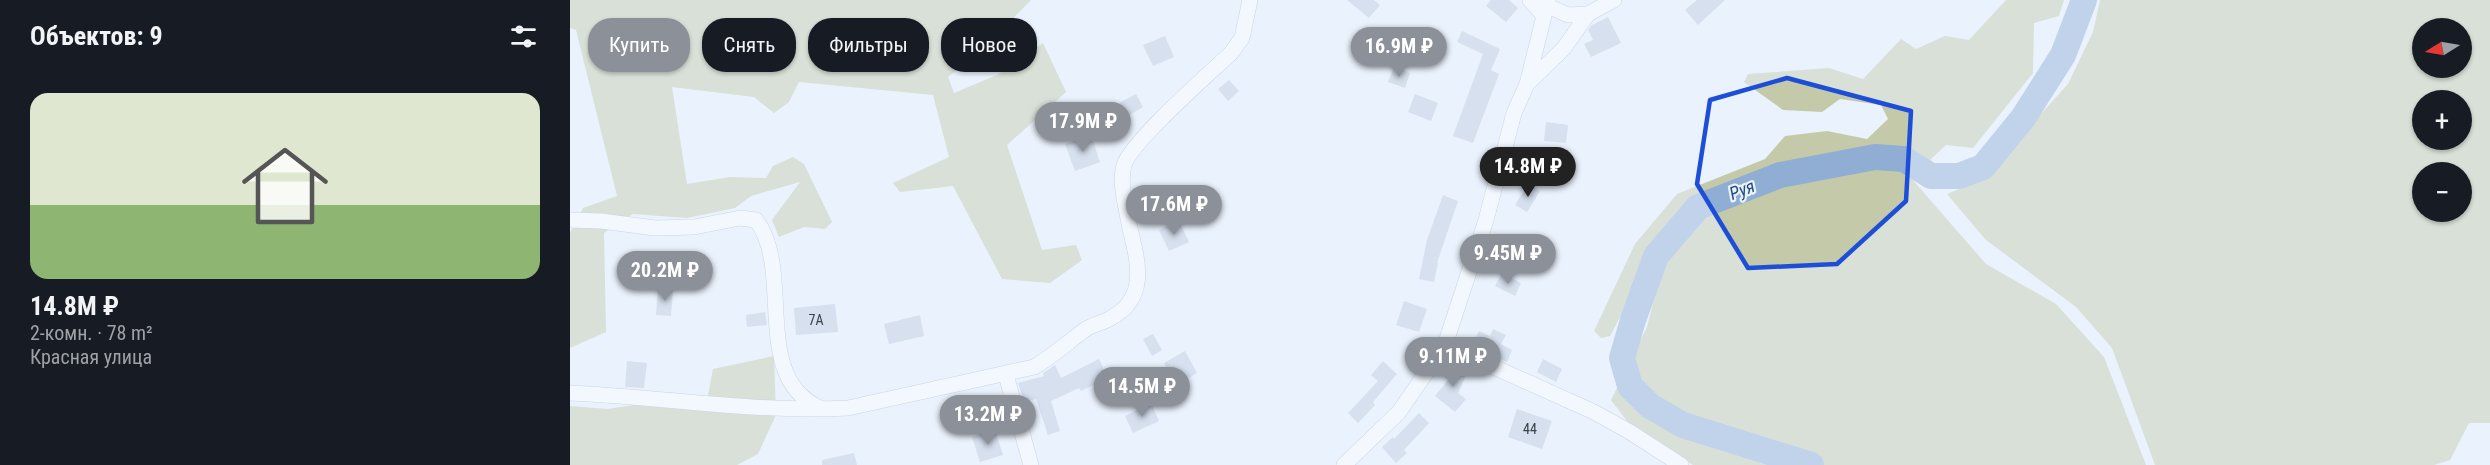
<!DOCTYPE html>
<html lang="ru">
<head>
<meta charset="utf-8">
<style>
  body { margin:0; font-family:"Roboto Condensed",sans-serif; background:#242831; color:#f1f3f6; height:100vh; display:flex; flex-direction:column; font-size:22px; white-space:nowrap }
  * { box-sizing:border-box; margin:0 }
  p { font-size:20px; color:#9ea1a6 }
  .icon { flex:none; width:33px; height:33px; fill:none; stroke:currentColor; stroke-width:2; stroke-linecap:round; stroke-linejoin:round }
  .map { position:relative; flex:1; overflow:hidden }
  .drawer { display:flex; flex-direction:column; background:#171b24; width:570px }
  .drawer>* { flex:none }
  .banner { position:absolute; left:18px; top:18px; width:570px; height:54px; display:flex; gap:12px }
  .needle { width:39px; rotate:259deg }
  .buttons { position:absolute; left:1842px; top:18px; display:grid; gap:12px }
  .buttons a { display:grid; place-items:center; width:60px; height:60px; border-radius:50%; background:#171b24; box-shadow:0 2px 4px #0004; font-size:30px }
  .price { position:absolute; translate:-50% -51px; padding:0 14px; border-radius:21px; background:#8c9099; color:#fff; font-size:20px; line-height:39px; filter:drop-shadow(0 2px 3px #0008) }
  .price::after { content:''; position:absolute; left:50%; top:36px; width:18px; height:14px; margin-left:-9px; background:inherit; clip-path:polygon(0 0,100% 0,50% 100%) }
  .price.selected { background:#222; color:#fff }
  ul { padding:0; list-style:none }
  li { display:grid; align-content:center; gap:12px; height:318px; padding:0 30px }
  li span { display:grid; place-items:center; height:186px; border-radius:18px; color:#555 }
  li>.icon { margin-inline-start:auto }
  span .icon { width:108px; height:108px; fill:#fffc; stroke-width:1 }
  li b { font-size:26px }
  h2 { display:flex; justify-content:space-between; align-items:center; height:72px; padding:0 30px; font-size:26px }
  .chip { padding:0 21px; border-radius:24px; background:#171b24; box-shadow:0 2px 4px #0004; font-size:21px; line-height:54px }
  .chip.selected { background:#8c9099; color:#fff }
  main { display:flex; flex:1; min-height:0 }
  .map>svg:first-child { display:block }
  .green { fill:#c4caa9; fill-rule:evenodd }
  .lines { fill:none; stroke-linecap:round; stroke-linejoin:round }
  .river { stroke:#90add4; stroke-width:26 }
  .building { fill:#becbdd }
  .street-casing { stroke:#a4b1c2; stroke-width:16 }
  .street { stroke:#fff; stroke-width:15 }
  .marked { fill:none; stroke:#1d4ed8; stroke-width:4.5; stroke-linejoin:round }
  .labels { text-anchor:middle; stroke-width:4.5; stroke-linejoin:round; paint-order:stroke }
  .number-label { font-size:14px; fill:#384048 }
  .water-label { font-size:18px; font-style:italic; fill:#264d7f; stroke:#eaf2fd }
</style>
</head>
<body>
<main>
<section class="drawer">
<h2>Объектов: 9<svg class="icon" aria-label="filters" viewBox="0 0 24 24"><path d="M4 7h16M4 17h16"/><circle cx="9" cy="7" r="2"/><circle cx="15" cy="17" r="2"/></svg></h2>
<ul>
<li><span style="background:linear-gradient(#dfe7d0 60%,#8fb573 0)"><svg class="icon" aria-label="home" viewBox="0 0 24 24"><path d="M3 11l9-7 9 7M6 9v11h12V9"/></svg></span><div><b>14.8M ₽</b><p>2-комн. · 78 m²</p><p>Красная улица</p></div></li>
</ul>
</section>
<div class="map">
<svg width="1920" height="465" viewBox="0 0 1920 465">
  <rect width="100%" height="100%" fill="#eaf2fd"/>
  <path class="green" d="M0 0H461L421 41 378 77 384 93 427 75 473 43 496 92 437 145 472 250 506 245 512 260 480 283 432 279 383 186 330 192 323 183 379 157 363 95 229 82 219 102 204 113 184 97 102 87 117 184 160 177 196 178 203 166 223 157 234 164 262 222 255 229 234 227 209 237 202 220 230 182 181 196 165 208 117 218 63 214 34 233 36 332 0 348V233L13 208 47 196 6 30 0 28Z
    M1436 0H1494L1489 16 1464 23 1463 73 1403 148 1376 145 1341 178 1416 264 1486 304 1534 357 1576 465H1123L1063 429 1041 400 1077 327 1090 276H1076L1060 298 1040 336 1031 338 1024 331 1065 244 1107 194 1195 159 1215 136 1257 131 1297 139 1318 119 1311 105 1270 99 1252 112 1213 110 1174 82 1178 74 1259 68 1293 79 1331 39 1346 49 1375 36 1399 40Z
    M1530 0H1920V423H1899L1880 460 1864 465H1585L1542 348 1506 307 1416 240 1377 194 1411 180 1498 84 1523 32ZM1892 28V68H1852V28ZM1892 100V140H1852V100ZM1892 172V212H1852V172Z
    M204 356 206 415 188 454 167 465H0V406L38 409 64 405 135 411 143 369Z"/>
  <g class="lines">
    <path class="river" d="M1241 465 1113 425 1080 406 1060 386 1052 358 1063 320 1086 256 1128 207 1210 175 1305 157 1334 159 1361 176H1389L1413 167 1453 118 1493 55 1514 0"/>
  </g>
  <path class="building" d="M777 0H804L810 5 799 18Z
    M921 0H939L948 8 936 22 916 6Z
    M1127 0H1155L1128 25 1115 10Z
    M1038 17 1051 43 1021 57 1014 44 1023 40 1018 30 1022 25Z
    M892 31 930 49 921 70 929 74 903 143 883 136 913 54 887 42Z
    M595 36 604 57 583 66 573 45Z
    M824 67 840 73 835 88 818 82Z
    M659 80 669 91 658 101 648 89Z
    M566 94 573 107 557 117 549 103Z
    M845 94 868 103 861 121 838 112Z
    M976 122 998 125 996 143 974 141Z
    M521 135 530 162 505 171 495 144Z
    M958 184 970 191 957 212 945 205Z
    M873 195 888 201 867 263H868L864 282 849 279 857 240Z
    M609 221 619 242 599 251 589 230Z
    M932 273 951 283 945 296 925 286Z
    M88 287 103 288 101 316 86 315Z
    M834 301 857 309 849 332 826 325Z
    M265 304 268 332 226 335 224 308Z
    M195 312 197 325 177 327 176 315Z
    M350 315 354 336 319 344 314 324Z
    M923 329 936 335 931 344 942 350 937 362 902 346 909 331 920 336Z
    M583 334 592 350 582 356 573 339Z
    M615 351 627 373 607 385 594 363Z
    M529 359 538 378 511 391 509 388 481 401 490 431 478 435 466 399 454 402 448 383 474 376 473 373 485 365 491 378Z
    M973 359 992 369 986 382 967 372Z
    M57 361 77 363 74 388 55 387Z
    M813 361 827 374 803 402 805 405 788 423 778 413 808 381 801 375Z
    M882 363 898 371 888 393 896 399 885 412 865 396 879 379 875 377Z
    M581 403 589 421 563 433 555 416Z
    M947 409 982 421 972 449 938 437Z
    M849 413 859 423 834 450 837 453 826 463 812 447 823 437 824 439Z
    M425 430 433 455 410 462 402 437Z
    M284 453 287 465H252V460Z"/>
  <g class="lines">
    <g class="street-casing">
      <path id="street" d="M960 0 974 16
        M978 6 998 15 1018 14
        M957 84 978 0
        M0 220 31 221 85 228 124 227 170 218 186 220C225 271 180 377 250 408
        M875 345 1024 412 1060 432 1111 465
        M436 375 461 465
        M0 393C93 397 185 413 278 408L464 367C483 356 498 342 516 329 524 324 533 323 541 318 580 297 567 259 559 224 556 205 549 184 554 165 562 141 639 74 661 53L672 38 680 0
        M774 465 829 412 875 345 916 220 944 113 957 84 994 48 1018 14 1044 0"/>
    </g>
    <use href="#street" class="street"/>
  </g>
  <path d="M0 0H1920V465H0ZM1217 78 1341 111 1336 201 1267 264 1178 268 1127 184 1140 100Z" fill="#eaf2fd" fill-opacity=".55" fill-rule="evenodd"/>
  <path class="marked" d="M1217 78 1341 111 1336 201 1267 264 1178 268 1127 184 1140 100Z"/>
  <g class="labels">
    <g class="number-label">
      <text x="246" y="325">7А</text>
      <text x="960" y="434">44</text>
    </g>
    <g class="water-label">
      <text transform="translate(1172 190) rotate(-21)" y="6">Руя</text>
    </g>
  </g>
</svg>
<div class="buttons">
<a><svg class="needle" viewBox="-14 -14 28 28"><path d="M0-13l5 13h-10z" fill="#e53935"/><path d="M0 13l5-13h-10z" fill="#9ea1a6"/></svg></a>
<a>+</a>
<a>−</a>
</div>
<b class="price" style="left:829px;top:78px">16.9M ₽</b>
<b class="price" style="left:513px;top:153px">17.9M ₽</b>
<b class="price selected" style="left:958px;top:198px">14.8M ₽</b>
<b class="price" style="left:604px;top:236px">17.6M ₽</b>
<b class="price" style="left:938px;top:285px">9.45M ₽</b>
<b class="price" style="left:95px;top:302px">20.2M ₽</b>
<b class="price" style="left:883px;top:388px">9.11M ₽</b>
<b class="price" style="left:572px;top:418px">14.5M ₽</b>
<b class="price" style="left:418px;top:446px">13.2M ₽</b>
<div class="banner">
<a class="chip selected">Купить</a>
<a class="chip">Снять</a>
<a class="chip">Фильтры</a>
<a class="chip">Новое</a>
</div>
</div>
</main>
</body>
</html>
